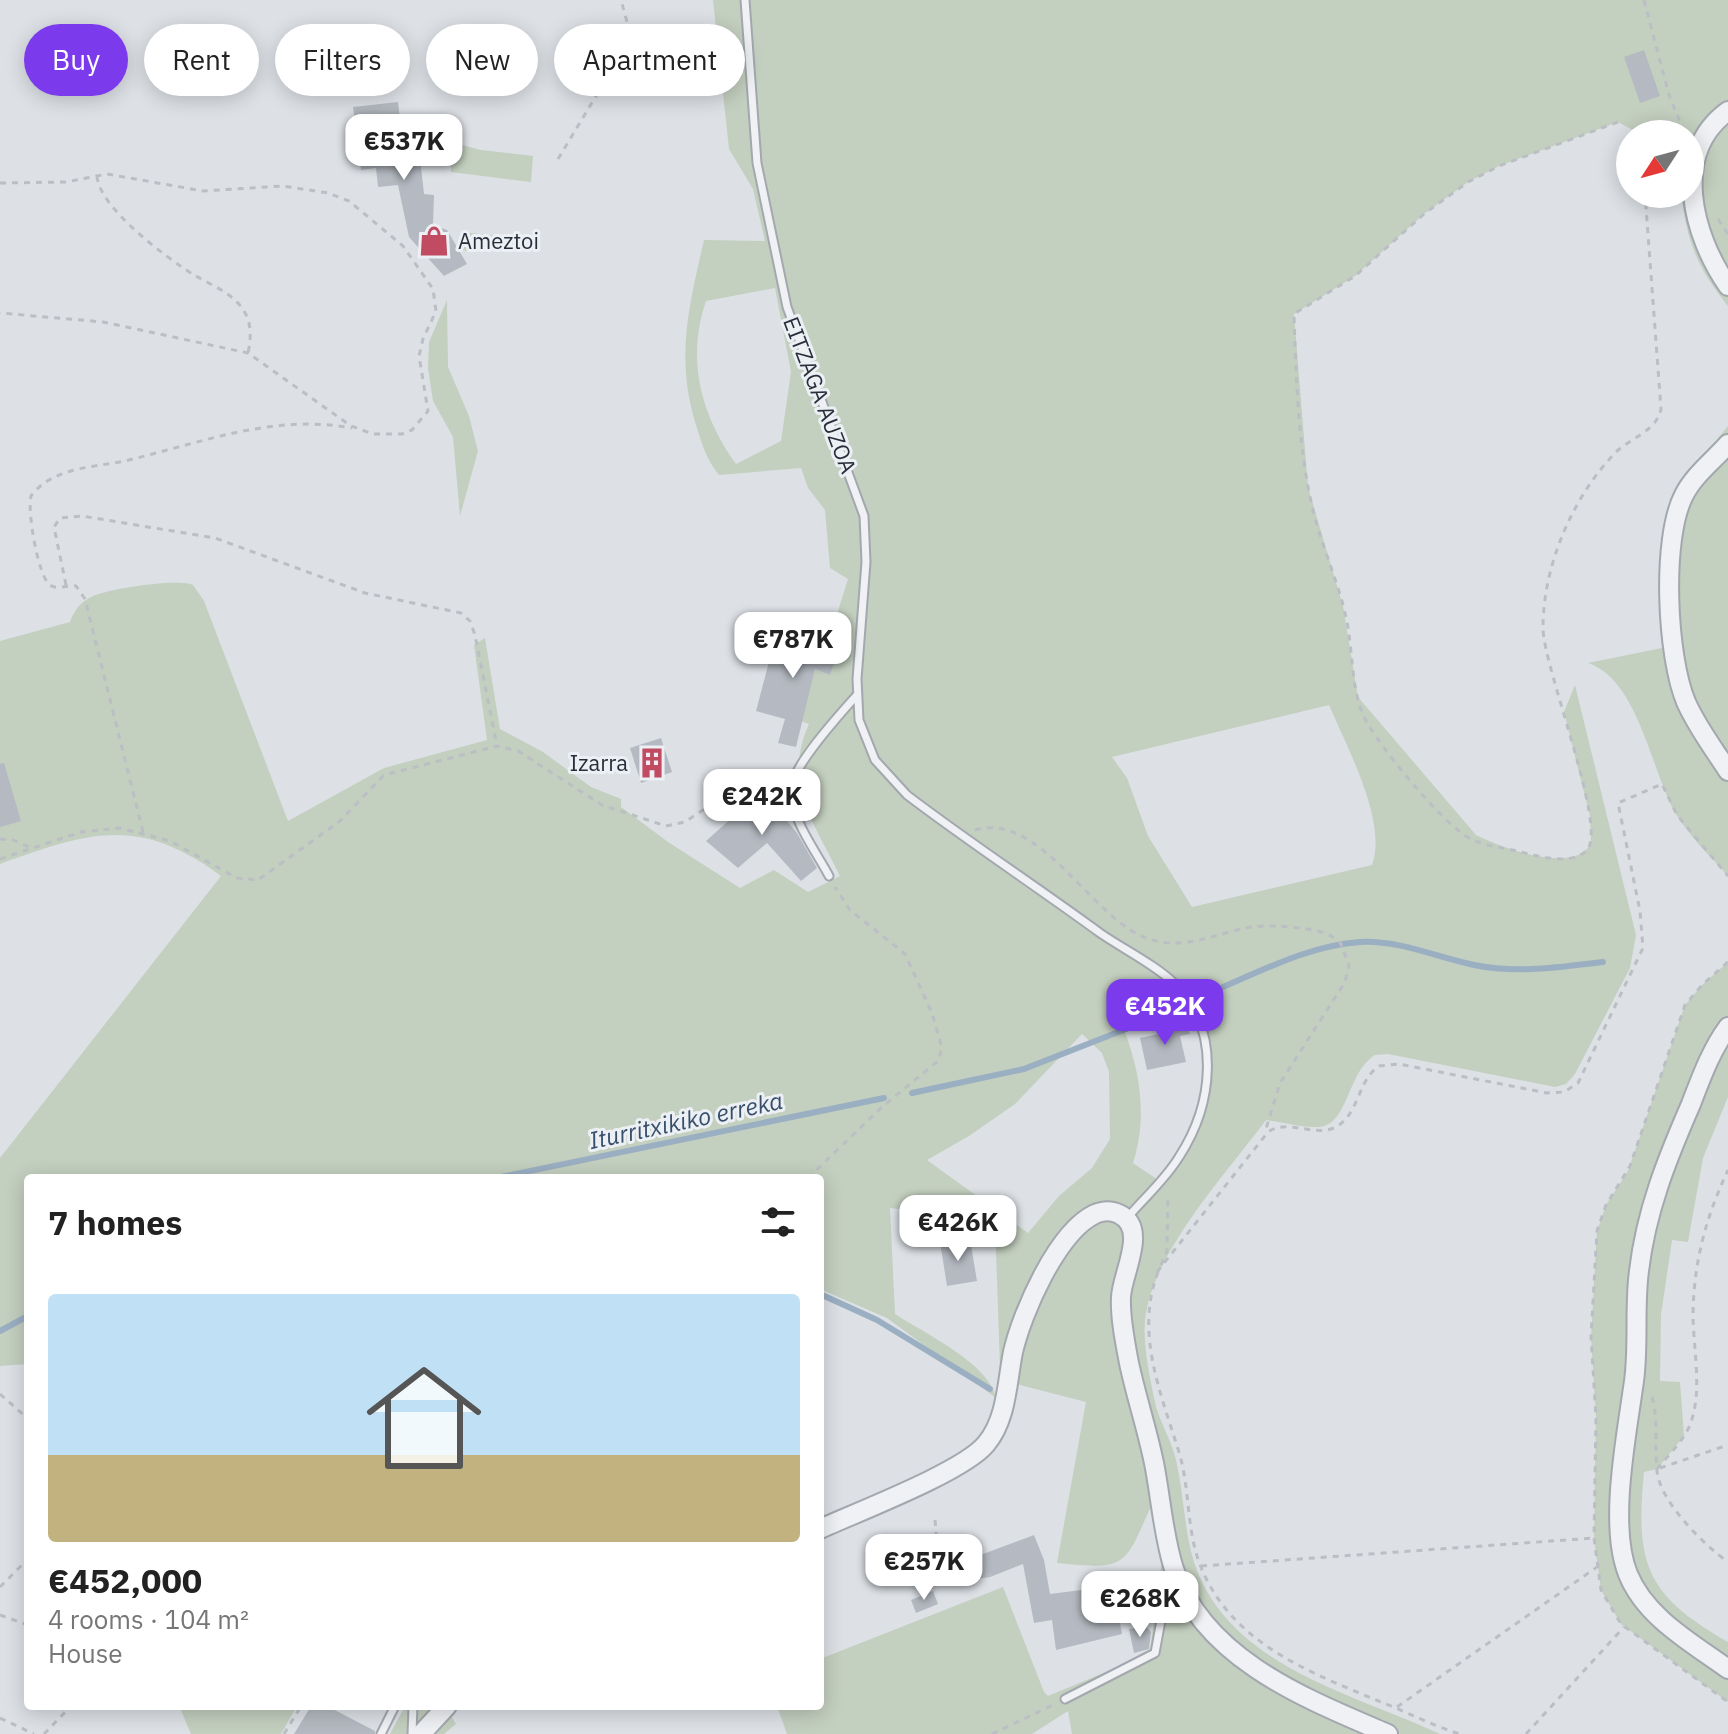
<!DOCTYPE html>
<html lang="en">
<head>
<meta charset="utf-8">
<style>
  body { margin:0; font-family:"IBM Plex Sans",sans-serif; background:#f6f6f6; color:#222; height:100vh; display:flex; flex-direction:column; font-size:30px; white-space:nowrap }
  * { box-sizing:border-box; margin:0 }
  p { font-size:26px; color:#767676 }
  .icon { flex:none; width:44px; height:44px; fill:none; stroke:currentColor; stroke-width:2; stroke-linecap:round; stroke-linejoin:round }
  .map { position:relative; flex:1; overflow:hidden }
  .drawer { position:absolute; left:24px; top:1174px; width:800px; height:536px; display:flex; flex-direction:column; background:#fff; border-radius:8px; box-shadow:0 4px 20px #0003 }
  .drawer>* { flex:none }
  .top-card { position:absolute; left:24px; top:24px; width:800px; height:72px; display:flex; gap:16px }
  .needle { width:52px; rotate:234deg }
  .fabs { position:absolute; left:1616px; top:120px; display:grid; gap:16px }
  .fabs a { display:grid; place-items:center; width:88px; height:88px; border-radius:50%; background:#fff; box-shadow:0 4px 20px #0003; font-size:40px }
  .price { position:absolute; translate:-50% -68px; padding:0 18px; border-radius:16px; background:#fff; color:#222; font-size:26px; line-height:52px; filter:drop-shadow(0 2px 4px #0008) }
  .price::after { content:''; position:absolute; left:50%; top:48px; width:24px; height:18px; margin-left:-12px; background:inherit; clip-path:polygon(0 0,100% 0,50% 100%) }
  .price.on { background:#7c3aed; color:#fff }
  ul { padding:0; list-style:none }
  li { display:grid; align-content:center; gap:16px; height:424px; padding:0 24px }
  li+li { border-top:2px solid #e0e0e0 }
  li span { display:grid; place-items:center; height:248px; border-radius:8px; color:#555 }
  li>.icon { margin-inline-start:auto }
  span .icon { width:144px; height:144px; fill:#fffc; stroke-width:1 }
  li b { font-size:34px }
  h2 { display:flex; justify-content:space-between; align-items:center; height:96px; padding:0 24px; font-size:34px }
  .pill { padding:0 28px; border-radius:36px; background:#fff; box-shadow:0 4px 20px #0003; font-size:28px; line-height:72px }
  .pill.on { background:#7c3aed; color:#fff }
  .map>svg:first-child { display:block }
  .green { fill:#c3cfbf; fill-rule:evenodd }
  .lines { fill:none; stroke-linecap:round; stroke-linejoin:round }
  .stream { stroke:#9bafc3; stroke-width:6 }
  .building { fill:#b5bac2 }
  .service-casing { stroke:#a3a8af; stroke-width:11 }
  .tertiary-casing { stroke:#a3a8af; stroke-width:22 }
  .path { stroke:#bbbfc4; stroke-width:3; stroke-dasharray:6 6; stroke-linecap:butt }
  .service { stroke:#eff1f4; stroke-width:7 }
  .tertiary { stroke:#eff1f4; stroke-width:18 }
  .labels { text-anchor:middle; stroke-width:6; stroke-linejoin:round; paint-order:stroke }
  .poi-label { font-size:22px; fill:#282f3b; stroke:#ecf0f4; text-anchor:start }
  .street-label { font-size:22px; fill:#282f3b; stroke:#ecf0f4 }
  .water-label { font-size:24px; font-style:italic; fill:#364f6b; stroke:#ecf0f4 }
</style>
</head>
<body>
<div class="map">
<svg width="1728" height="1734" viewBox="0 0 1728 1734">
  <rect width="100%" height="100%" fill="#dde1e6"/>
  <path class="green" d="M713 0H1728V306C1697 268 1687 241 1681 194H1690V134H1640L1618 122 1499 166 1468 182 1424 214 1355 276 1294 314 1308 487 1343 606 1358 697 1476 835C1500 847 1575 876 1591 843L1590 816 1564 712 1575 685 1636 935 1630 968 1575 1074 1566 1084 1555 1087 1388 1054 1375 1055C1346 1073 1349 1126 1318 1127 1301 1128 1282 1122 1266 1120 1226 1174 1152 1253 1145 1320 1143 1345 1149 1373 1154 1398 1158 1420 1171 1438 1176 1460 1184 1494 1184 1530 1194 1562 1228 1666 1352 1693 1440 1734H1072L1068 1711 1032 1734H787L777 1706H820V1659L1003 1587 1044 1692 1048 1696 1142 1657 1150 1650 1163 1552 1151 1506C1124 1567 1127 1570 1057 1563L1086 1402 1020 1385 1000 1368 995 1220 890 1208 895 1314C924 1333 990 1364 996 1398L887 1318 820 1289V1178H28V1364L0 1366V1158L221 876C138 815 89 832 0 864V641L70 622C74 611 79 604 89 598 104 589 178 578 193 585L204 601 288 821 384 768 487 740 474 645 485 638 500 729 543 752 591 787 621 799V807L668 842 740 888 774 870 808 892 840 876C814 822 782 784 809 724L801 721 815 669 830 675 838 647 828 643 848 579 830 568 825 510 808 488 801 468 719 475C706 459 702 444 696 425 675 358 689 306 704 240L765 241 753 189 729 149ZM775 288 791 372 781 441 736 464C701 415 686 360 706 301ZM1329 705C1346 745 1388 822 1372 865L1192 907 1148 836 1127 778 1112 757ZM1188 998 1207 1046 1204 1097 1182 1154 1161 1182 1133 1163C1147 1120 1141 1075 1125 1032ZM1082 1034 1102 1053 1109 1072 1110 1139 1092 1168 1059 1196 1028 1233 927 1160 969 1136 1015 1104Z
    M450 142 481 150 533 156 531 182 451 172Z
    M462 232 525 239V246L459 251Z
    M447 300 448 367 469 416 478 451 460 516 453 437 433 401 428 368 429 342Z
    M1728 426V876C1710 856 1690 837 1676 814 1651 772 1639 680 1588 663L1662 648C1660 600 1654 526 1679 483 1692 462 1713 446 1728 426Z
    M1728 962V1097L1703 1158 1688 1242 1672 1240 1661 1315 1660 1381 1680 1382 1684 1436 1657 1469 1644 1472C1635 1564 1646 1595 1728 1642V1702L1621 1624 1601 1590 1594 1538 1596 1417 1591 1337 1597 1231 1606 1205 1628 1171 1685 1005 1703 984Z
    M179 1706H297L281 1734H191Z
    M405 1706H445L456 1724 444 1734H390Z"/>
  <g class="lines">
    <path class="stream" d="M1214 991C1259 972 1310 945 1360 942 1399 940 1436 957 1474 965 1518 974 1560 967 1603 962
      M912 1093 1024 1069 1126 1029
      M496 1178 884 1098
      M820 1294 877 1320 990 1389
      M0 1331 28 1316"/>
  </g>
  <path class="building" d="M1644 50 1660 96 1640 103 1624 57Z
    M398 102 405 160 420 158 424 194 434 195 433 225 447 230 467 264 444 276 409 237 398 185 378 187 376 168 361 170 353 107Z
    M778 628 839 647 830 675 815 669 796 747 778 743 785 719 756 711Z
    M661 738 672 772 641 783 630 748Z
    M4 763 21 821 0 827V764Z
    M762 791 797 833 817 868 801 881 767 843 738 868 706 841Z
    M1184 1019 1190 1034 1180 1036 1186 1062 1147 1070 1140 1038 1172 1031 1168 1023Z
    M956 1239 957 1247 971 1245 977 1281 947 1286 940 1242Z
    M1034 1535 1044 1560 1050 1594 1113 1586 1122 1634 1056 1650 1052 1620 1034 1623 1023 1564 990 1577 936 1584 931 1543 973 1538 975 1557Z
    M933 1591 938 1604 916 1613 911 1600Z
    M1146 1626 1151 1632 1149 1649 1134 1653 1129 1629Z
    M311 1706H327L375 1731V1734H294Z"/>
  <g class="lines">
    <g class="service-casing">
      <path id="service" d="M745 0 757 163 787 307 864 516 866 562 857 679 859 720 875 760 907 795C970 843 1036 886 1100 933 1123 949 1156 965 1175 984 1222 1031 1213 1105 1179 1157 1165 1180 1145 1197 1128 1217
        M829 876C815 849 789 818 792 786 794 764 841 713 856 696
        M1065 1699 1155 1653 1170 1572
        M381 1734 395 1706
        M412 1734 413 1706"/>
    </g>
    <g class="tertiary-casing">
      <path id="tertiary" d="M1728 111C1670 153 1693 236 1728 286
        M1728 444C1713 461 1694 475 1684 495 1661 539 1667 657 1686 702 1697 727 1714 749 1728 771
        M1728 1027C1711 1050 1701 1078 1691 1104 1667 1159 1646 1211 1639 1271 1634 1308 1639 1344 1634 1381 1627 1433 1608 1525 1628 1574 1645 1617 1692 1643 1728 1669
        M820 1529C857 1512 963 1472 986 1444 1007 1419 1007 1382 1013 1352 1022 1313 1057 1232 1095 1214 1102 1211 1111 1210 1119 1214 1149 1228 1122 1273 1121 1297 1120 1318 1125 1342 1129 1363 1136 1396 1147 1429 1154 1463 1161 1498 1163 1535 1174 1569 1204 1660 1309 1700 1388 1734
        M421 1734 447 1706"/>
    </g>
    <path class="path" d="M1644 0 1669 95 1685 134
      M1618 122 1499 166 1468 182 1424 214 1355 276 1294 314C1296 377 1298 445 1312 506 1321 546 1339 582 1347 622 1353 653 1351 688 1364 717 1377 744 1444 826 1471 839 1483 845 1498 847 1512 850 1532 854 1570 868 1587 850 1608 827 1543 667 1543 628 1543 566 1572 498 1615 453 1630 438 1657 431 1661 409L1645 194
      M1649 134 1658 127 1674 134
      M558 159 625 48 627 22 621 0
      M97 176C99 208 167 258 194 275 211 285 233 293 244 311 252 324 251 338 248 353
      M0 183 66 182 107 174 203 191 283 186 328 193 349 201 403 246 433 289 436 311 423 339 419 356 428 411 412 430 402 434H373L351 426 248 353 103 322 0 313
      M1718 219 1728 234
      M66 585 54 527 60 518 82 516 215 538 365 593 461 613 470 621 475 635 497 746
      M975 830C1042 811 1091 920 1149 939 1184 951 1217 933 1251 927 1267 925 1283 926 1300 928 1314 930 1328 932 1340 942L1349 965 1345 982 1280 1083 1265 1132
      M143 832 85 599 76 586C68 585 57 590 50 585 38 577 27 510 31 496 54 465 99 468 133 459 206 441 275 414 352 428
      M0 839 13 840 29 847
      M0 859 81 832 119 828 170 841 237 878 258 880 340 821 384 775 497 746 518 751 602 805 666 826 685 822 752 777 784 773
      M1728 962 1703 984 1685 1005 1630 1166 1606 1205 1597 1231 1591 1337 1596 1417 1594 1538 1601 1590 1621 1624 1728 1702
      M808 1178 882 1107 938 1061 942 1048 932 1013 905 954 850 910 835 887
      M1161 1265 1167 1251 1168 1194
      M1157 1272 1268 1132C1288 1118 1314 1138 1336 1127 1360 1113 1357 1081 1379 1066L1399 1064 1547 1093 1564 1092 1578 1083 1643 948 1640 911 1618 803 1662 784 1677 815 1728 876
      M1158 1272C1135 1332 1160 1391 1178 1449 1190 1485 1186 1526 1199 1562 1229 1643 1309 1672 1381 1702 1407 1712 1433 1726 1460 1734
      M0 1394 28 1419
      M1652 1397C1659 1422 1654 1446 1657 1471 1660 1502 1704 1545 1728 1562
      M1660 1468 1728 1445
      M1657 1469C1669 1454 1687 1438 1692 1419 1702 1386 1693 1347 1693 1313 1694 1261 1706 1217 1728 1170
      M935 1520 937 1543
      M1201 1566 1594 1538
      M974 1579 992 1574
      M904 1583 936 1579
      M0 1587 28 1559
      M0 1615 28 1625
      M1397 1707 1597 1567
      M0 1718 34 1734
      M44 1734 71 1706
      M284 1734 301 1706
      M992 1734 1055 1704
      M1526 1734 1624 1627"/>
    <use href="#service" class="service"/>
    <use href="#tertiary" class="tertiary"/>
  </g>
  <defs>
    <g id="shop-bare" transform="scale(2.4)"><path d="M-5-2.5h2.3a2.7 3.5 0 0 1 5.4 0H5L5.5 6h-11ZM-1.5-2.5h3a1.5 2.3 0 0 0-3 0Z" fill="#c14c61" stroke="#ecf0f4" stroke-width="2.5" paint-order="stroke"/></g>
    <g id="building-bare" transform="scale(2.4)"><path d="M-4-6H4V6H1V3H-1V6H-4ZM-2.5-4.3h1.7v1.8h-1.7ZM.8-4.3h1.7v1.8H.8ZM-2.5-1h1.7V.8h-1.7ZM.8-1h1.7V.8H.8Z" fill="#c14c61" stroke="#ecf0f4" stroke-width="2.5" paint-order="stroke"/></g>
  </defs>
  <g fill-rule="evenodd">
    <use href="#shop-bare" x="434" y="241"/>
    <use href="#building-bare" x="652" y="763"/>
  </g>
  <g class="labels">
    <g class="poi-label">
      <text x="458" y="249">Ameztoi</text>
      <text x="628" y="771" text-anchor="end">Izarra</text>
    </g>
    <g class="street-label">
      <text transform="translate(820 395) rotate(69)" y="8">EITZAGA AUZOA</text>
    </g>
    <g class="water-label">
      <text transform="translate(686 1121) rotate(-12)" y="8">Iturritxikiko erreka</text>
    </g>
  </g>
</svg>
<div class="fabs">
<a><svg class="needle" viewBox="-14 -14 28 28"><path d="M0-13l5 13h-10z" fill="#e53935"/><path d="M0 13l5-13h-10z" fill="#767676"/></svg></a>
</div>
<b class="price" style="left:404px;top:182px">€537K</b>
<b class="price" style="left:793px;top:680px">€787K</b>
<b class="price" style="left:762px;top:837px">€242K</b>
<b class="price on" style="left:1165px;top:1047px">€452K</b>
<b class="price" style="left:958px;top:1263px">€426K</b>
<b class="price" style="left:924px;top:1602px">€257K</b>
<b class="price" style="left:1140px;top:1639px">€268K</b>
<div class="top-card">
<a class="pill on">Buy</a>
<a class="pill">Rent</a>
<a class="pill">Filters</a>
<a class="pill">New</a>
<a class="pill">Apartment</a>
</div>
<section class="drawer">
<h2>7 homes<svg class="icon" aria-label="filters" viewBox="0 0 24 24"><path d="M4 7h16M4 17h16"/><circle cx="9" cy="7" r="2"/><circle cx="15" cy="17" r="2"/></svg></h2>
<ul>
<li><span style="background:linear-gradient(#bfe0f5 65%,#c2b280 0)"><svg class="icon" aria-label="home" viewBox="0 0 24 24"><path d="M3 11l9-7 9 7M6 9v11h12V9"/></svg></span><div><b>€452,000</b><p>4 rooms · 104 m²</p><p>House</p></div></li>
</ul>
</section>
</div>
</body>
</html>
